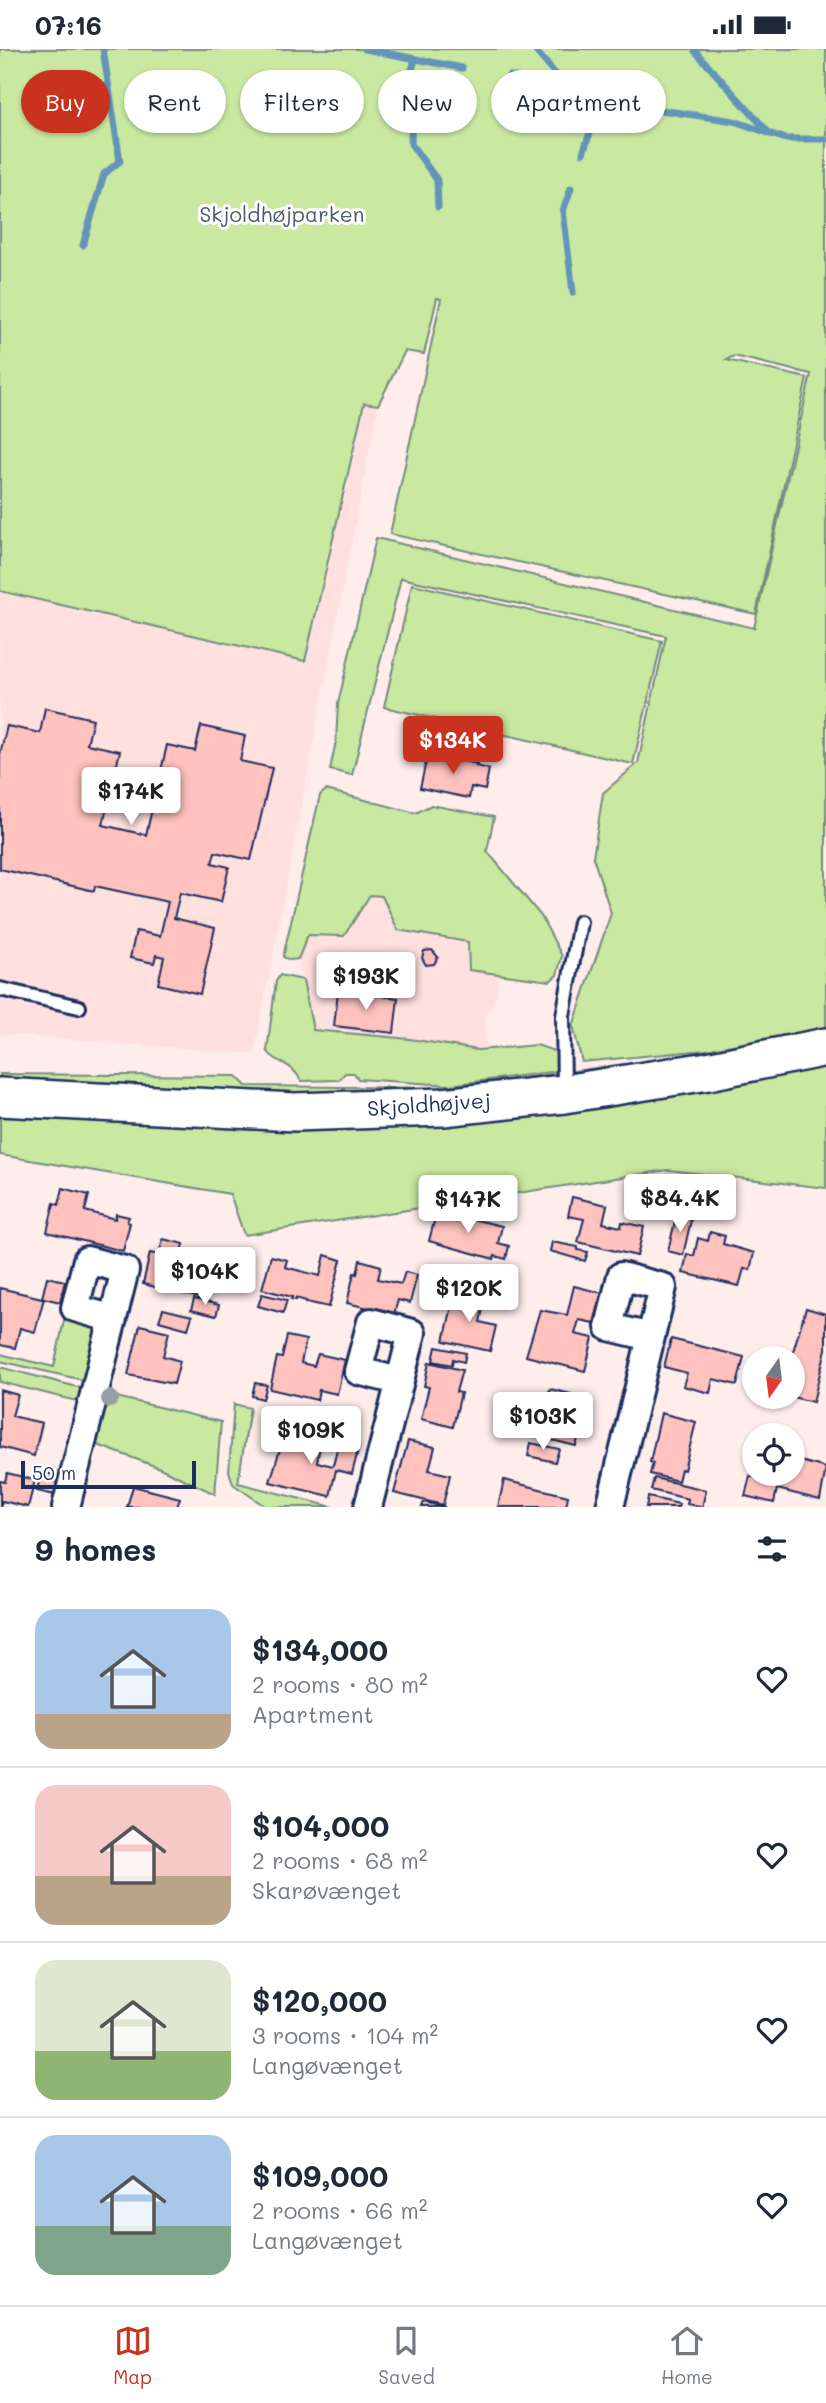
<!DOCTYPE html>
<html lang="en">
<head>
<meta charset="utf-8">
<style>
  body { margin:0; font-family:Mali,sans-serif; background:#f2f2f3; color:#1f2937; height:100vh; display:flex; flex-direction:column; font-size:26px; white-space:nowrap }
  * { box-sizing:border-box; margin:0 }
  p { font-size:23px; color:#747a83 }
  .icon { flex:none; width:38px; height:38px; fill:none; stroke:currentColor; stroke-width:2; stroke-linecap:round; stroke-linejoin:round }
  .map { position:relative; height:1458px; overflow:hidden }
  .sheet { display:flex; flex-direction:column; background:#fff; flex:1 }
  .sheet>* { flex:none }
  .banner { position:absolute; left:21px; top:21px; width:784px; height:63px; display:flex; gap:14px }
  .needle { width:46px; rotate:194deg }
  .tools { position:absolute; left:742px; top:1297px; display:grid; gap:14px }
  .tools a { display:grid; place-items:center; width:63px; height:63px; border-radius:50%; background:#fff; box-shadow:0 2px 5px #0004; font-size:35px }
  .scale { position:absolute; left:21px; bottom:18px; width:175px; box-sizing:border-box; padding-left:7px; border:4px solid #1b2f5e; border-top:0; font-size:19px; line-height:24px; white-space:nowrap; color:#1b2f5e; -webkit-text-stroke:5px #fff; paint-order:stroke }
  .price { position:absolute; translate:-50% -60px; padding:0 16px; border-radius:7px; background:#fff; color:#222; font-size:23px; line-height:46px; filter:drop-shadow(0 2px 4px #0008) }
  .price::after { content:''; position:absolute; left:50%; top:42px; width:21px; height:16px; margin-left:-10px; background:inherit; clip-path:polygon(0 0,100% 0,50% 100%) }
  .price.active { background:#c8321e; color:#fff }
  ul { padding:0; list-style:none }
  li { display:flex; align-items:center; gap:21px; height:175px; padding:0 35px }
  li+li { border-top:2px solid #e0e1e3 }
  li span { display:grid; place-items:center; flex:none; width:196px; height:140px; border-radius:21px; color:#555 }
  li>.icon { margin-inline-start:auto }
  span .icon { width:84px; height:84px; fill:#fffc; stroke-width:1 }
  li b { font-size:30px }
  h2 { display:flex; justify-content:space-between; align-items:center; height:84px; padding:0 35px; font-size:30px }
  .pill { padding:0 24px; border-radius:32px; background:#fff; box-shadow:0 2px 5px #0004; font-size:24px; line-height:63px }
  .pill.active { background:#c8321e; color:#fff }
  .status { display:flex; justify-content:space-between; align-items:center; height:49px; padding:0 35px; background:#fff; direction:ltr }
  .status svg { height:19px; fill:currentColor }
  .dock { display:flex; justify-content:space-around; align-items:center; height:98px; border-top:2px solid #e0e1e3; background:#fff; font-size:19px; color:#747a83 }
  .dock a { display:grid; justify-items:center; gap:4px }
  .dock .active { color:#c8321e }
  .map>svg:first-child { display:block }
  .built { fill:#ffe0de }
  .green { fill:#c9e8a0; stroke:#728c7f; stroke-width:2 }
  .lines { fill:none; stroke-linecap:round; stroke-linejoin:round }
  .stream { stroke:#6494ba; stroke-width:7 }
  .building { fill:#ffc2be; stroke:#1b2f5e; stroke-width:2 }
  .lane-casing { stroke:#1b2f5e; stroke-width:18 }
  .street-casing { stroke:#1b2f5e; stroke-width:32 }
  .secondary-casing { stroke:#1b2f5e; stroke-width:42 }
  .lane { stroke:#fff; stroke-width:12 }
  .street { stroke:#fff; stroke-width:26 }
  .secondary { stroke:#fff; stroke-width:37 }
  .tree { fill:#999ea7 }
  .labels { text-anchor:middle; stroke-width:6; stroke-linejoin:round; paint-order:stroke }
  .park-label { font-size:21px; fill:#465d6e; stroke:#fff }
  .street-label { font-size:21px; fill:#1b2f5e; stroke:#fff }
</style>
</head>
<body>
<div class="status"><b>07:16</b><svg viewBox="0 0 49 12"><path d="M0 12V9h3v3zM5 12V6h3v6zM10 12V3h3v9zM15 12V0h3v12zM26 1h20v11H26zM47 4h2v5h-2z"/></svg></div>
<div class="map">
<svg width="826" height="1458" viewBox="0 0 826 1458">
  <rect width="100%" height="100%" fill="#ffedec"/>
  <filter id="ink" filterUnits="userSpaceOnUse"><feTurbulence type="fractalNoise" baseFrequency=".0143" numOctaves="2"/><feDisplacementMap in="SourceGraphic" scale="14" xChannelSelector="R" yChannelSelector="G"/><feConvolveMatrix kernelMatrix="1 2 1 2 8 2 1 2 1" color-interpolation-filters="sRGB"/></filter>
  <g filter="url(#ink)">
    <path class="built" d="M0 278 378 356 254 1005 0 985Z
      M370 846 382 847 398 881 468 893 469 921 499 925 497 946 485 970 487 999 478 1001 410 990 313 981 298 910 308 886H344Z"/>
    <path class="green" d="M0 0H826V978L706 1001 582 1013 573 977 611 864 593 808 603 744 638 714 666 587 401 529 352 726 330 721 336 692 338 655 376 489 754 579 811 325 734 307 726 311 807 329 756 565 390 485 441 250 437 249 424 305 405 302 378 356 364 354 305 612 0 542Z
      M412 535 662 592 633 715 384 658Z
      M326 741 416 764 431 756 494 768 487 802 541 867 562 907 557 926 550 932 469 921 468 893 398 881 382 847 370 846 344 887 308 886 298 910 290 911 283 908 320 746Z
      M280 926 303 931 313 981 410 990 478 1001 537 996 557 1003 558 1022 450 1036 358 1030 354 1024H345L339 1031 301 1032C291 1012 279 1017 267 1002L276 932Z
      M826 992V1139L668 1121 244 1186 230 1145 0 1106V1025L236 1027 246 1037 445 1039 664 1010Z
      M66 1262 100 1273 87 1332 0 1312V1305L54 1318Z
      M0 1318 85 1340 81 1353 0 1333Z
      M104 1345 221 1373 215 1445 160 1419 95 1395Z
      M234 1355 250 1359 238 1434 333 1458H266L233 1435 229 1422Z"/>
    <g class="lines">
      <path class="stream" d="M365 0 462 19
        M534 0 568 40 601 52 734 72 786 90H826
        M695 2 770 85
        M415 10 412 21 411 95 437 131 438 158
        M509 27 568 40
        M583 104 601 52
        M571 139 563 162 573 243
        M83 196 104 125 120 112 103 0"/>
    </g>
    <path class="building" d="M45 659 93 670 87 695 120 702 103 776 146 786 167 696 195 702 201 677 245 687 240 712 272 719 251 811 215 803 212 814 229 818 221 853 180 844 174 869 215 879 200 945 158 935 164 908 156 906 154 914 130 909 136 882 160 887 168 853 95 837 94 842 0 820V705L7 677 40 684Z
      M428 704 477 715 476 717 489 720 485 741 471 738 469 749 420 739Z
      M432 901 438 908 434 915 426 916 422 909 424 902Z
      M338 942 398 949 394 984 334 977Z
      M63 1139 89 1146 85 1162 115 1170 116 1165 129 1168 127 1173 130 1174 123 1202 47 1183 54 1154 59 1156Z
      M572 1148 607 1156 603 1174 621 1178 622 1173 644 1178 637 1207 578 1193 584 1170 568 1167Z
      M438 1157 456 1162 455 1166 502 1177 498 1194 509 1197 506 1210 495 1207 494 1210 429 1192Z
      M677 1164 692 1167 683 1206 668 1202Z
      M710 1183 725 1187 723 1195 754 1204 750 1221 744 1220 739 1237 683 1224 687 1205 694 1207 698 1189 708 1192Z
      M163 1190 184 1195 180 1211 204 1217 197 1248 143 1235 150 1204 159 1206Z
      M552 1193 578 1198V1201L588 1203 585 1212 550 1202Z
      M325 1206 341 1211 329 1258 306 1253V1252L296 1249V1251L291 1250 292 1248 262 1240 271 1207 287 1211 285 1218 320 1227Z
      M360 1211 381 1217 378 1230 401 1235 405 1223 417 1226 410 1254 398 1251 394 1265 347 1254 354 1224 357 1225Z
      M445 1221 456 1223 450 1250 439 1247Z
      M47 1228 65 1232 60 1253 44 1249 35 1283 20 1279 15 1299 0 1296V1239L42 1249Z
      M574 1237 602 1244 594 1274 579 1271 575 1285 593 1289 585 1322 526 1307 540 1261 567 1266Z
      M455 1244 485 1251 480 1273 496 1277 490 1302 444 1292Z
      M262 1245 287 1251 283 1264 258 1257Z
      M194 1250 219 1256 216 1267 191 1261Z
      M806 1259 826 1265V1300L813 1353 792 1348 793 1309H791Z
      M163 1260 192 1267 188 1280 159 1272Z
      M140 1276 169 1283 163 1307 180 1312 174 1335 128 1326Z
      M287 1287 306 1291 301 1314 314 1317 318 1305 345 1311 337 1345 319 1341 317 1351 270 1340 277 1308 282 1309Z
      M671 1290 744 1308 737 1336 713 1330 710 1344 683 1337 687 1324 664 1318Z
      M436 1298 466 1304 464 1313 453 1310 452 1316 433 1312Z
      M429 1313 462 1321 456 1343 461 1344 453 1378 421 1370 429 1338 424 1337Z
      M255 1334 267 1336 263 1350 252 1347Z
      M550 1340 571 1345 565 1365 583 1369 576 1397 527 1385 534 1358 545 1360Z
      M0 1341 18 1346 12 1367 42 1374 34 1407 0 1398Z
      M661 1364 696 1373 684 1421 681 1420 678 1432 650 1425 653 1414 650 1413Z
      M284 1387 320 1397 317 1413 333 1417 339 1392 359 1397 352 1425 336 1421 330 1447 270 1433Z
      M408 1392 435 1398 429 1421 450 1426 443 1456 394 1444Z
      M531 1394 559 1400 555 1413 528 1407Z
      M793 1410 826 1419 820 1451 777 1440 774 1454 745 1447 750 1427 767 1432 769 1424H793Z
      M41 1423 59 1427 55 1446 37 1442Z
      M7 1424 35 1431 28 1458 2 1452 0 1458V1432L5 1433Z
      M654 1429 706 1441 702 1458 687 1455 688 1450 651 1441Z
      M504 1431 568 1447 566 1458H498Z
      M133 1437 180 1449 177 1458H127Z
      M648 1448 679 1455 678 1458H646Z
      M424 1453 445 1458H422Z"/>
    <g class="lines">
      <g class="lane-casing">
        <path id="lane" d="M0 940 79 958
          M564 1042 563 967 580 873"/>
      </g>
      <g class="street-casing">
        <path id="street" d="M66 1458 125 1221 87 1211 75 1259 113 1270
          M368 1458 412 1284 371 1273 358 1322 399 1332
          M610 1458 663 1238 621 1227 609 1278 651 1288"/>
      </g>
      <g class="secondary-casing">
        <path id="secondary" d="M0 1048 295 1063 443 1058 564 1045 708 1022 826 998"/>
      </g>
      <use href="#lane" class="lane"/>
      <use href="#street" class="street"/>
      <use href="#secondary" class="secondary"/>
    </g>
    <circle class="tree" cx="110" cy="1350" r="9"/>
  </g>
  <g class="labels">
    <g class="park-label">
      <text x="282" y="173">Skjoldhøjparken</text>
    </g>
    <g class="street-label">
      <text transform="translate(429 1056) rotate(-4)" y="7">Skjoldhøjvej</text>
    </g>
  </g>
</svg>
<div class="tools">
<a><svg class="needle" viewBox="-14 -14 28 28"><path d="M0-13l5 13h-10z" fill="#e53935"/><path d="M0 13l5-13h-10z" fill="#747a83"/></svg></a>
<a><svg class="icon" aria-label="locate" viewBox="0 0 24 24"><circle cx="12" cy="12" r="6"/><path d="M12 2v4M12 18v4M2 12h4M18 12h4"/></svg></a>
</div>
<div class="scale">50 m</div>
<b class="price active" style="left:453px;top:727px">$134K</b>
<b class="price" style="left:131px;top:778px">$174K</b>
<b class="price" style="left:366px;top:963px">$193K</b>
<b class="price" style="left:680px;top:1185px">$84.4K</b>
<b class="price" style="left:468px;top:1186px">$147K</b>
<b class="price" style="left:205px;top:1258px">$104K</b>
<b class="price" style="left:469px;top:1275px">$120K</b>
<b class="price" style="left:543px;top:1403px">$103K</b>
<b class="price" style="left:311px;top:1417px">$109K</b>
<div class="banner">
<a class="pill active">Buy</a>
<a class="pill">Rent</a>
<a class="pill">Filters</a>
<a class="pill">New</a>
<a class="pill">Apartment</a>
</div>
</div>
<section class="sheet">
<h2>9 homes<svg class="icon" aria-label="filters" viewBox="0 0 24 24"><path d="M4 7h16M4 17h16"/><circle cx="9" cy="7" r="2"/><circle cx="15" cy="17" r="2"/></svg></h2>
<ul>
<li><span style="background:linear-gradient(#a9c7e8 75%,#b9a48a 0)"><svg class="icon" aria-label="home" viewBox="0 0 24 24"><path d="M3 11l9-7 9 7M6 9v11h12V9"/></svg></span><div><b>$134,000</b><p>2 rooms · 80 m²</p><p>Apartment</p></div><svg class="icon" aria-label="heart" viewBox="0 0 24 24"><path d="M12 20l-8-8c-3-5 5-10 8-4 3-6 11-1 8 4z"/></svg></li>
<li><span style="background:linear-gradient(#f6c9c9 65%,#b9a48a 0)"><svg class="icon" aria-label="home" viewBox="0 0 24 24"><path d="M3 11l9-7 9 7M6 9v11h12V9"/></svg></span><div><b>$104,000</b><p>2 rooms · 68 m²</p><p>Skarøvænget</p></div><svg class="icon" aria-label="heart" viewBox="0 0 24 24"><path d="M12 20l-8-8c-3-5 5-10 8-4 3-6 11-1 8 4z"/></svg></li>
<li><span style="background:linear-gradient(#dfe7d0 65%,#8fb573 0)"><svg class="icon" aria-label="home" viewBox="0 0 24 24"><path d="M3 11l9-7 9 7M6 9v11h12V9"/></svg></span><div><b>$120,000</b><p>3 rooms · 104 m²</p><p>Langøvænget</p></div><svg class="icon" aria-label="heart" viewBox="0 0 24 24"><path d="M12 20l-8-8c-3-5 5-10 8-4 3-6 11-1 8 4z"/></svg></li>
<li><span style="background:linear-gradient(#a9c7e8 65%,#7fa58c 0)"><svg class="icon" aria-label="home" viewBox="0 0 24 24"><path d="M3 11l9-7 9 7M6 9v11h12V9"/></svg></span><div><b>$109,000</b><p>2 rooms · 66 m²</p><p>Langøvænget</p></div><svg class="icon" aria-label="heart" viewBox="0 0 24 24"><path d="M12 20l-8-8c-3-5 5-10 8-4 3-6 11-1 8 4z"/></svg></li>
</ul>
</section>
<nav class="dock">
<a class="active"><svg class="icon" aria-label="map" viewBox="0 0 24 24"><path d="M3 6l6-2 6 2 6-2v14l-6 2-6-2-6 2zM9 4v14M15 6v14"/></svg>Map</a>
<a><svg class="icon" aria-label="saved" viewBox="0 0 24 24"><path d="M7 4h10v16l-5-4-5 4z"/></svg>Saved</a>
<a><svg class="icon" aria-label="home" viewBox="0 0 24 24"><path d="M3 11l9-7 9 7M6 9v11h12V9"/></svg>Home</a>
</nav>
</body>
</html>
